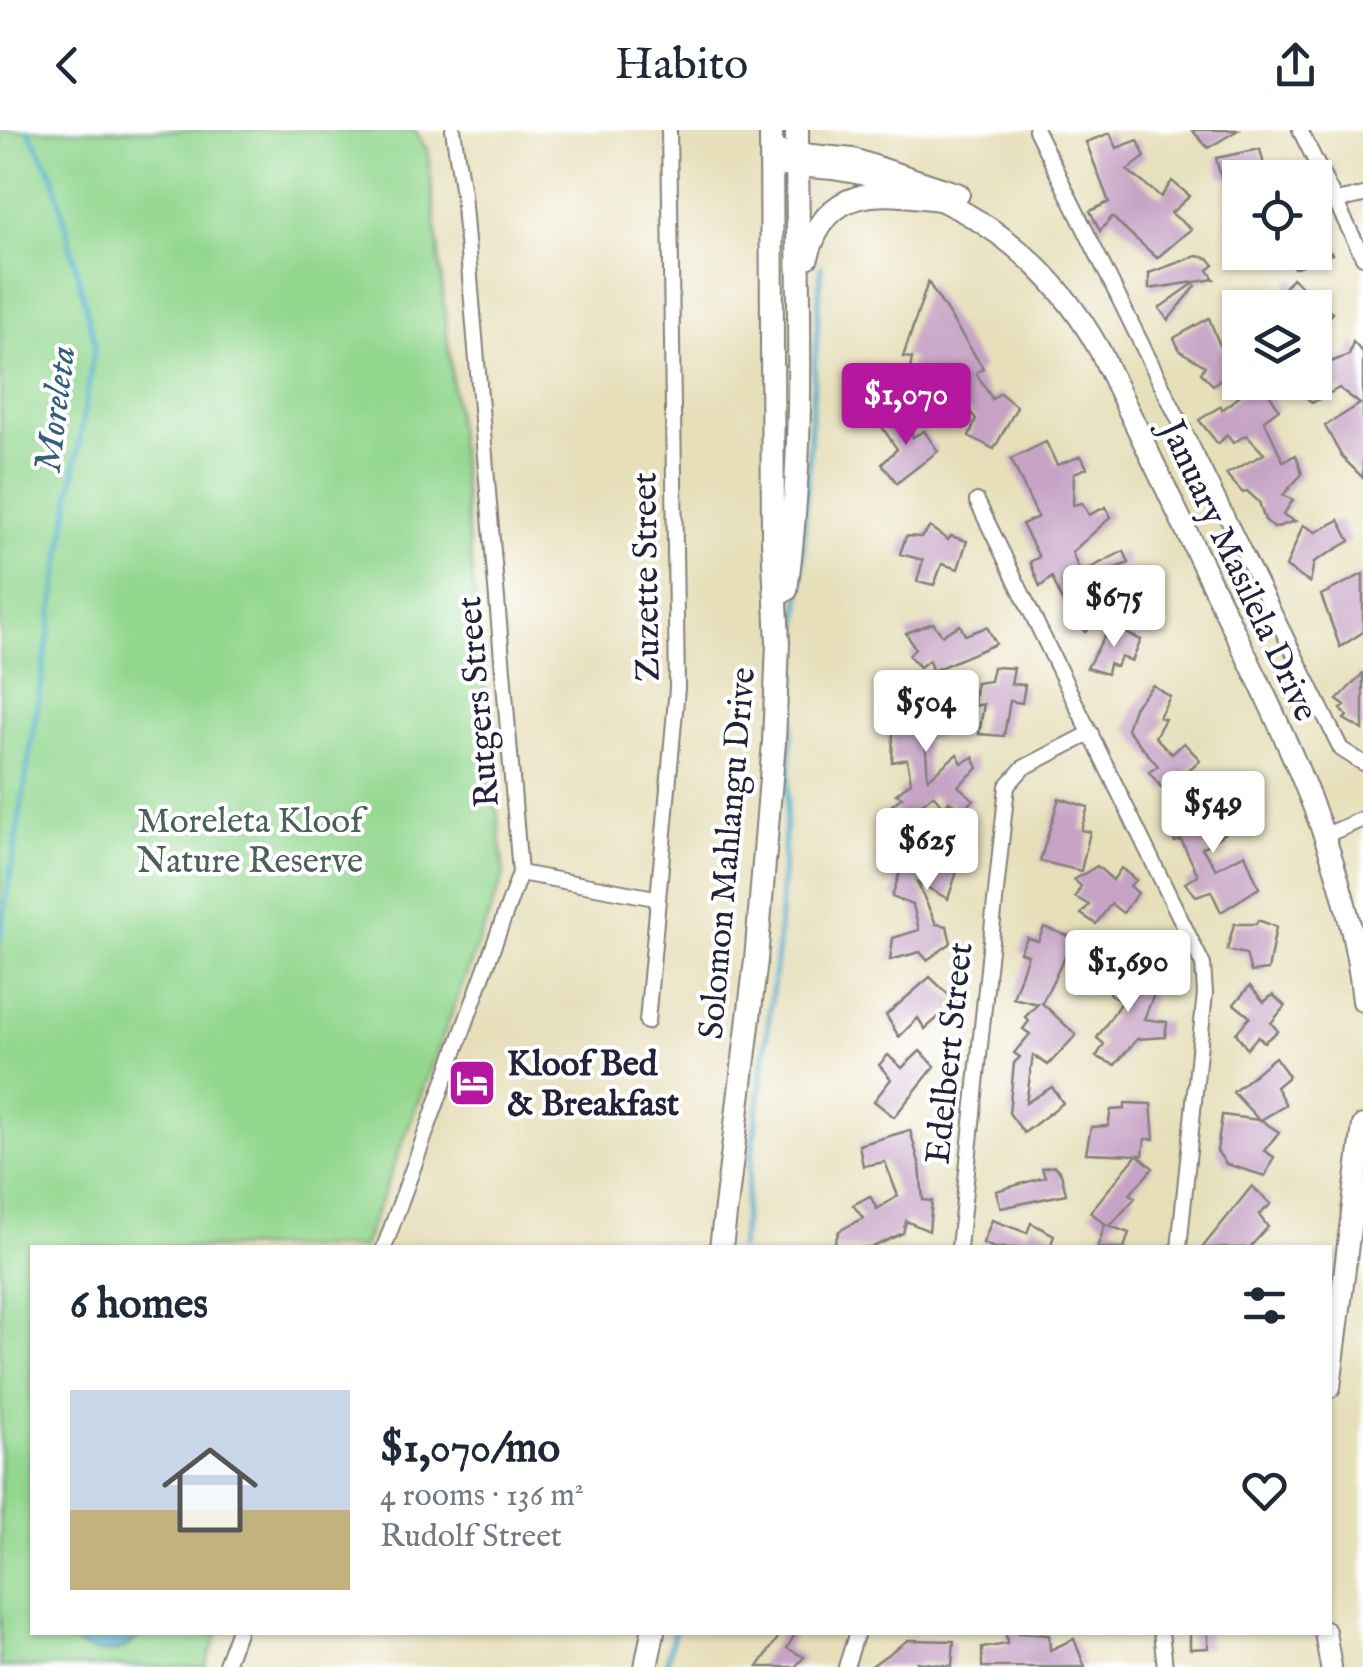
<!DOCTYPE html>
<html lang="en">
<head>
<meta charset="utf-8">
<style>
  body { margin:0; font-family:"IM FELL English",serif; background:#f2f2f3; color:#1f2937; height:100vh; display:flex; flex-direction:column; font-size:38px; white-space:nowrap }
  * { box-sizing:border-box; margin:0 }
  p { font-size:32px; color:#747a83 }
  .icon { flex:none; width:55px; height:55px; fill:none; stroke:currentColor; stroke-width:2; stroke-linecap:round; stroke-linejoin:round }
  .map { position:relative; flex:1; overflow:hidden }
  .sheet { position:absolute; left:30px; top:1115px; width:1302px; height:390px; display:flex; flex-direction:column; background:#fff; border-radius:0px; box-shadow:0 2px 8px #0004 }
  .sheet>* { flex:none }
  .buttons { position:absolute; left:1222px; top:30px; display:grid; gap:20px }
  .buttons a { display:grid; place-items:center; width:110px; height:110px; border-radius:0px; background:#fff; box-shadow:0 2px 8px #0004; font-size:50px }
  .price { position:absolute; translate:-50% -85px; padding:0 22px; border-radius:10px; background:#fff; color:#222; font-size:32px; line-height:65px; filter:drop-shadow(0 2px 5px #0008) }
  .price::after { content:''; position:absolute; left:50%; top:60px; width:30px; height:22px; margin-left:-15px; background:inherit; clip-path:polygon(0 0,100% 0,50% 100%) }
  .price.selected { background:#b5179e; color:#fff }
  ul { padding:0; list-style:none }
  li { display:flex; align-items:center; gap:30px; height:250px; padding:0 40px }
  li+li { border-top:2px solid #e0e1e3 }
  li span { display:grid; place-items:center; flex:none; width:280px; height:200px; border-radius:0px; color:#555 }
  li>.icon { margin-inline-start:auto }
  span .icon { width:120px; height:120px; fill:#fffc; stroke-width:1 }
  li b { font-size:42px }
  h2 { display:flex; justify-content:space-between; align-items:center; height:120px; padding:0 40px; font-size:42px }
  header { display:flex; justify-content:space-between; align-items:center; height:130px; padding:0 40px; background:#fff; font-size:45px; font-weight:600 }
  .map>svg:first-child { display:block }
  .green { fill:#93d78f; stroke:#5a7c65; stroke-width:2.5 }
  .water { fill:#4aaac9; stroke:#366682; stroke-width:2.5 }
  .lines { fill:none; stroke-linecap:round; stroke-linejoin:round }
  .stream { stroke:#4aaac9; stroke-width:5 }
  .building { fill:#c6a3c5 }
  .minor-casing { stroke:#84807a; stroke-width:18 }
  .secondary-casing { stroke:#84807a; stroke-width:24 }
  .primary-casing { stroke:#84807a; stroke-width:26 }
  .minor { stroke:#fff; stroke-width:14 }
  .secondary { stroke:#fff; stroke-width:20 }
  .primary { stroke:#fff; stroke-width:22 }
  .labels { text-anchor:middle; stroke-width:8; stroke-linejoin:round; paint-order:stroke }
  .street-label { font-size:35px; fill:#22223b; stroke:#fff }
  .park-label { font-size:35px; fill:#4a6158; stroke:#fff }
  .poi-label { font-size:35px; font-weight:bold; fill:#22223b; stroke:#fff; text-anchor:start }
  .water-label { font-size:38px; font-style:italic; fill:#345f7b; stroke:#fff }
</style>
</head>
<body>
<header><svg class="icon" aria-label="back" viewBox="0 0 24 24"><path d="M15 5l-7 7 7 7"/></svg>Habito<svg class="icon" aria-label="share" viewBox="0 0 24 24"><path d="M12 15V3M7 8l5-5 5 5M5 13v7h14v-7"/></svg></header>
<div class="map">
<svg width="1363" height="1537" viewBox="0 0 1363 1537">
  <rect width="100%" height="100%" fill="#fff"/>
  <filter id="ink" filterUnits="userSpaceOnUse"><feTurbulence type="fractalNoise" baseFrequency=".01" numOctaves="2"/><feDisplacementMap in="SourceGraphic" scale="20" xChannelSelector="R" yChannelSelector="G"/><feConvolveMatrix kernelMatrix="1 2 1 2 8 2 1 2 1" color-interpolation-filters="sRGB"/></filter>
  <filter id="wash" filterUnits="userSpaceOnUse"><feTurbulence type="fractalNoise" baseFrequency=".0048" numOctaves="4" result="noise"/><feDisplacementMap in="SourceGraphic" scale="40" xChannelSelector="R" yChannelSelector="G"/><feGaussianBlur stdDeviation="2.25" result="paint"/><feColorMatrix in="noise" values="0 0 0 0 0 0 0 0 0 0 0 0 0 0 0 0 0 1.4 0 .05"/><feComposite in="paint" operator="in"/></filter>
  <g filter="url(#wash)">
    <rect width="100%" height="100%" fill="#e6dfba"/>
    <path class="green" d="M0 0H415L428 22 504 745 363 1117 32 1118V1502L218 1503 205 1537H0Z"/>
    <path class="water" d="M67 1503H141C122 1530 86 1529 67 1503Z"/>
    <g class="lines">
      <path class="stream" d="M0 810 95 214 53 45 28 0
        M740 1118 778 815 821 137
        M666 1537 674 1502"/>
    </g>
    <g id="blocks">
      <path class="building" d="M1192 0H1238L1208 18Z
        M1110 3 1117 18 1138 10 1145 27 1127 40 1161 67 1172 51 1190 66 1171 83 1191 99 1157 128 1112 87 1100 101 1090 81 1109 72 1086 12Z
        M1260 19 1264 35 1256 37 1259 48H1240L1238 78 1227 46 1221 48 1216 28Z
        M1285 122H1331L1332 124 1294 138Z
        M1196 126 1208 128 1214 135 1208 140 1214 149 1149 159V143Z
        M1292 148 1332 183 1315 204V178H1252L1248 167 1262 160 1271 174Z
        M928 152 983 238 976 243 992 269 1000 263 1017 277 994 319 969 306 976 289 952 261 934 273 919 252H908L912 228 903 227Z
        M1193 154 1196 156 1168 190 1159 178Z
        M1209 188 1222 221 1235 210 1240 218V232L1213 255 1201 243 1205 236 1180 221 1174 208Z
        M1353 212 1363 223V348L1342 327 1325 296 1360 274 1339 258 1312 273 1292 252H1315V238L1349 225Z
        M1256 252H1262L1279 279 1264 290 1283 331 1296 325 1302 344 1283 365 1293 370 1283 385 1295 391 1274 398 1265 390 1259 372 1247 361 1243 363 1226 344 1264 324 1246 305 1233 313 1227 305 1218 314 1199 290 1221 276 1222 280Z
        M902 282 913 307 924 301 938 321 897 353 882 334 897 319 880 294Z
        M1046 312 1057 335 1081 326 1087 338 1074 343 1073 375 1082 373 1089 385 1106 377 1111 387 1072 422 1080 443 1124 421 1129 433 1102 443 1115 464 1099 473 1105 481 1085 502 1062 471 1052 447 1040 457 1030 432 1039 427 1022 394 1038 387 1011 329Z
        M1339 390 1350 411 1314 432 1310 453 1286 437 1303 395 1316 402Z
        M930 397 948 410 951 406 967 411 958 439 942 434 934 455 917 451 923 430 900 424 906 406 921 407Z
        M1363 444V502L1340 517 1321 465Z
        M933 493 942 505 960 495 965 505 987 497 996 514 932 541 929 530 920 537 909 526 915 518 906 503Z
        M1110 496 1141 510 1132 531 1121 527 1116 537 1109 534 1107 544 1087 538Z
        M993 537 1014 538 1011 554 1025 555 1022 573 1010 571 1004 606 979 604 984 574 974 576 976 553 990 551Z
        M1363 543V600L1344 589 1347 586 1341 579 1345 576 1337 570Z
        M1153 555 1170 567 1159 587 1165 589 1155 607 1172 624 1184 613 1200 630 1165 662 1149 642 1158 636 1127 599 1134 577Z
        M907 557 951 576 937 597H943L935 610 925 607 928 649 957 624 962 633 973 627 978 638 958 656 974 670 962 681 949 671 944 677 933 665 904 689 891 676 902 667 896 664 911 652 907 629 892 632 894 576Z
        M1059 668 1088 677 1081 700 1090 702 1081 741 1040 731Z
        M1203 669 1215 687 1228 681 1240 693 1202 718 1216 739 1245 724 1259 758 1221 782 1211 761 1196 766 1185 753 1198 745 1181 710 1175 712 1168 700 1184 694 1180 681Z
        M951 702 967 711 948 769 917 752 936 794 947 796 951 813 927 830 920 822 890 830 893 808 919 800 913 775 892 767 907 720 917 704 944 718Z
        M1097 736 1113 750 1121 738 1136 750 1130 756 1138 763 1123 783 1111 774 1096 794 1081 784 1089 775 1075 767 1081 756 1074 750Z
        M1258 790 1276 797 1268 840 1251 842 1246 824 1227 820 1234 794H1256Z
        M1044 797 1074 808 1042 873 1076 905 1048 935 1033 925 1026 973 1052 957 1063 973 1024 1003 1009 983 1014 933 1020 927 1014 923 1030 904 1023 899 1029 891 1025 887 1038 874 1013 868 1028 825 1020 822 1027 808 1038 811Z
        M1121 826 1143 834 1136 859 1154 864 1144 889 1167 892 1165 907 1137 909 1115 935 1096 927 1104 914 1097 908 1121 872 1110 864Z
        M930 847 958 874 946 888 942 884 925 899 918 888 899 907 886 885Z
        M1250 856 1264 872 1273 865 1285 876 1271 893 1278 901 1264 912 1258 906 1247 919 1236 903 1250 887 1234 874Z
        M920 921 935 936 894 987 874 971 891 949 879 935 888 925 902 938Z
        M1275 927 1289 946 1276 957 1286 975 1261 990 1279 1002 1264 1021 1274 1027 1265 1046 1226 1034 1217 1021 1222 985 1259 990 1233 962Z
        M1125 973 1151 974 1154 1009H1145L1143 1025H1138L1153 1038 1130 1064 1135 1068 1110 1096 1129 1103 1124 1118H1097L1105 1094 1108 1096 1090 1082 1137 1025 1086 1023 1091 997 1108 996 1111 980 1125 979Z
        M910 1000 920 1036 923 1070 932 1071 929 1101 906 1091 903 1103 871 1118H833L839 1101 863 1088 853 1075 870 1066 877 1079 898 1066 885 1032 863 1036 859 1015Z
        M1054 1036 1061 1043 1066 1064 1001 1078 996 1061 1045 1047 1042 1038Z
        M1252 1056 1271 1074 1259 1085 1268 1097 1249 1118H1202Z
        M992 1090 1027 1103 1031 1093 1054 1105 1050 1118H994L983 1113Z
        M782 1502H796L787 1518 804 1527 795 1537H758Z
        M1006 1502 1049 1505 1050 1520 1074 1509 1085 1537H982V1518L1007 1514Z
        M1190 1502H1208V1518L1190 1519Z
        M908 1510 954 1511 952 1536 917 1532 920 1537H870Z"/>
    </g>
  </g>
  <g filter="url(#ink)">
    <use href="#blocks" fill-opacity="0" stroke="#84807a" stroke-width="2.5"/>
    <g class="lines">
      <g class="minor-casing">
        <path id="minor" d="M1036 0 1341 619 1363 633
          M1300 0 1363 127
          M1336 71 1363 65
          M977 371 1203 835 1205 863 1179 1118
          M1326 705 1363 689
          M520 743 655 768
          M647 892 677 558 669 0
          M384 1118 520 743 463 64 453 0
          M959 1118 1007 656 1023 638 1091 603
          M1161 1502 1165 1537
          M225 1537 238 1502
          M846 1537 857 1502"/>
      </g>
      <g class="secondary-casing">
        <path id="secondary" d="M772 21 853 29 959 64
          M772 36C911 33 1033 99 1100 221 1143 311 1186 401 1229 490 1288 612 1349 735 1363 871
          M1330 1257 1363 995
          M1325 1502 1331 1537"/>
      </g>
      <g class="primary-casing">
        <path id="primary" d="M807 127C827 54 878 61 940 69
          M786 460C807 308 797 153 797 0
          M721 1118 756 830 774 612 778 513 773 410 771 0
          M646 1537 653 1502"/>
      </g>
      <use href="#minor" class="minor"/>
      <use href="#secondary" class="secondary"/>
      <use href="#primary" class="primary"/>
    </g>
  </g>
  <defs>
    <g id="hotel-square" transform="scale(2.5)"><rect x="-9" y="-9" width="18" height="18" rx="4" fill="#b5179e" stroke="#fff"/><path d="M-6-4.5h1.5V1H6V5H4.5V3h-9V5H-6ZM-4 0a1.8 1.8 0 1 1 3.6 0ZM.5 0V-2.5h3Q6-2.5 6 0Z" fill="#fff"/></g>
  </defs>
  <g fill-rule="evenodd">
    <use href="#hotel-square" x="472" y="953"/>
  </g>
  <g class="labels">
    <g class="street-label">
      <text transform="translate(1240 440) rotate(65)" y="12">January Masilela Drive</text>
      <text transform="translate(645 447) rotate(-91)" y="12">Zuzette Street</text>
      <text transform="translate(477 572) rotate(-95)" y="12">Rutgers Street</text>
      <text transform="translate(726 723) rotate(-85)" y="12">Solomon Mahlangu Drive</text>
      <text transform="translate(948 923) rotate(-84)" y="12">Edelbert Street</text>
    </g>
    <g class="park-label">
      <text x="250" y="702">Moreleta Kloof<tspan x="250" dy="40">Nature Reserve</tspan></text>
    </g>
    <g class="poi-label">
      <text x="507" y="945">Kloof Bed<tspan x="507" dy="40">&amp; Breakfast</tspan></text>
    </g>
    <g class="water-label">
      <text transform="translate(54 279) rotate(-83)" y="13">Moreleta</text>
    </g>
  </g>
</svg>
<div class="buttons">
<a><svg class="icon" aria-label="locate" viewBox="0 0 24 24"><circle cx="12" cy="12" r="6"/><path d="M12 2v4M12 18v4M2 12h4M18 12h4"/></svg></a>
<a><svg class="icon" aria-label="layers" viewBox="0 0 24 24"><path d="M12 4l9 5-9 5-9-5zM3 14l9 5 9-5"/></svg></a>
</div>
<b class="price selected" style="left:906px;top:318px">$1,070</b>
<b class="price" style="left:1114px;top:520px">$675</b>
<b class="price" style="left:926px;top:625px">$504</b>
<b class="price" style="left:1213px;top:726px">$549</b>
<b class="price" style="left:927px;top:763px">$625</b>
<b class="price" style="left:1128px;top:885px">$1,690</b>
<section class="sheet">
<h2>6 homes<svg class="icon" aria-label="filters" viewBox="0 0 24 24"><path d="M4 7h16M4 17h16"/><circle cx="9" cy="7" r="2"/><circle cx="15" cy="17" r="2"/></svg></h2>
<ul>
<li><span style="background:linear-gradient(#c9d6e8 60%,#c2b280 0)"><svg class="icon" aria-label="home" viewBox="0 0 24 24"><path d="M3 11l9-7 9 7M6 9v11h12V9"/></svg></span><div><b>$1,070/mo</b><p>4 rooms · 136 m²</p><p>Rudolf Street</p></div><svg class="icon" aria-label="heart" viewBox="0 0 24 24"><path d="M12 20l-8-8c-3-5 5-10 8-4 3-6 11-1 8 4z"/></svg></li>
</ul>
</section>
</div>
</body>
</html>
